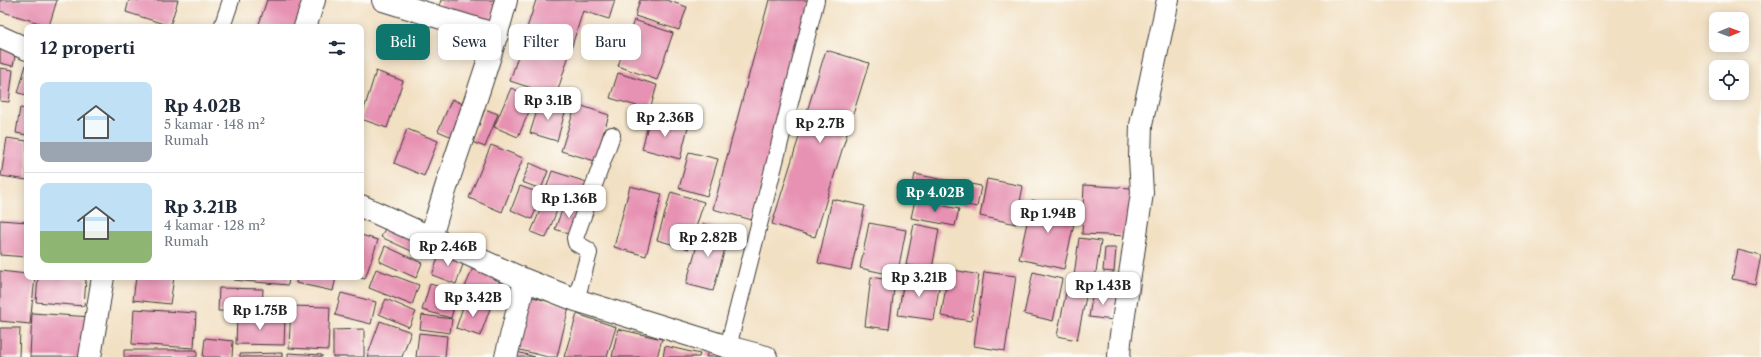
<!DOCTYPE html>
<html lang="id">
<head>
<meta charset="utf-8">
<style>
  body { margin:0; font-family:"Libre Caslon Text",serif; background:#f6f6f7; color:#1f2937; height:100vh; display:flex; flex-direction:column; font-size:15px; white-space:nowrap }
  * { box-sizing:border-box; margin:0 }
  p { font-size:13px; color:#747a83 }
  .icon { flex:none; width:22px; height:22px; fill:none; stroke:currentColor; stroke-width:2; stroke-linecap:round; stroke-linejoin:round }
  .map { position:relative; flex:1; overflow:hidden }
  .side { position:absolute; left:24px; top:24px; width:340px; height:256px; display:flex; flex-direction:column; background:#fff; border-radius:8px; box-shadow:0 2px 10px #0003 }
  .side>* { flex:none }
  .top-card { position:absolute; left:376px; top:24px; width:380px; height:36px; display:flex; gap:8px }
  .needle { width:26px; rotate:89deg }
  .tools { position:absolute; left:1709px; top:12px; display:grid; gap:8px }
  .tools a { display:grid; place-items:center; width:40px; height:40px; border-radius:8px; background:#fff; box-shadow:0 2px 10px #0003; font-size:20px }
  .price { position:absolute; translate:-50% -34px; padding:0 9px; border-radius:8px; background:#fff; color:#222; font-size:13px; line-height:26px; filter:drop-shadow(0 1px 2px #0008) }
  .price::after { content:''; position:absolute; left:50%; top:24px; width:12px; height:9px; margin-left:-6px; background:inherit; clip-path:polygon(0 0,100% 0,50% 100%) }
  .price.current { background:#0f766e; color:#fff }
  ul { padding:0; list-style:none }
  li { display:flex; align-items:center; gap:12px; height:100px; padding:0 16px }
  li+li { border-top:1px solid #e0e1e3 }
  li span { display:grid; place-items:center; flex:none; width:112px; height:80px; border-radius:8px; color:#555 }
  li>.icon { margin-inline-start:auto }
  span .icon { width:48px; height:48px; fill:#fffc; stroke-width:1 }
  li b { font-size:17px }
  h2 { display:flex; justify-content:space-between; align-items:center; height:48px; padding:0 16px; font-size:17px }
  .tag { padding:0 14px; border-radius:8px; background:#fff; box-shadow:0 2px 10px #0003; font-size:14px; line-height:36px }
  .tag.current { background:#0f766e; color:#fff }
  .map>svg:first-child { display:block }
  .building { fill:#e792b2 }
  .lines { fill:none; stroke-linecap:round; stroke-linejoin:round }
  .lane-casing { stroke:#3c3935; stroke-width:18 }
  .street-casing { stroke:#3c3935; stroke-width:24 }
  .lane { stroke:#fff; stroke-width:16 }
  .street { stroke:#fff; stroke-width:22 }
</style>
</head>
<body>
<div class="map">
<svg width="1761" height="357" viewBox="0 0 1761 357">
  <rect width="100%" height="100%" fill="#fdfcf7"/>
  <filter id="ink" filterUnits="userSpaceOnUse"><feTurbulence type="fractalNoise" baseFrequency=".025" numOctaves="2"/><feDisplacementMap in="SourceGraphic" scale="8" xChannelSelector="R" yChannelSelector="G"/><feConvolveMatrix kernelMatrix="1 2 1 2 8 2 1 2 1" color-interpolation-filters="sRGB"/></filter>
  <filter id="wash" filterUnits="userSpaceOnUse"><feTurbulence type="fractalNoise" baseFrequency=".012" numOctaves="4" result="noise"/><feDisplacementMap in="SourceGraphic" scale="16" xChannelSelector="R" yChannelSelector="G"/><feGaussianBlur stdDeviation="0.9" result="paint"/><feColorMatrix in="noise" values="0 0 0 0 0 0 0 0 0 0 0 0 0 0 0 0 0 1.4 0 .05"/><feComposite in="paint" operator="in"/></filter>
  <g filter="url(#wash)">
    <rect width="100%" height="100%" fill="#f2e0c3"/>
    <g id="blocks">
      <path class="building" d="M0 0H57L49 26 0 11Z
        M129 0H178L170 26 126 12Z
        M267 0H305L297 27H258Z
        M441 0H498L489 30 437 14Z
        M536 0H615L609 19 583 11 556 96 510 81Z
        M640 0H666L687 7 679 30 635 16Z
        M769 0H811L752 220 713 209Z
        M634 20 673 33 657 80 618 66Z
        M0 43 17 47 13 66 0 63Z
        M826 50 869 63 815 237 772 224Z
        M27 61V95L18 93Z
        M0 68 13 70 9 102 0 101Z
        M376 71 403 81 387 128 361 119Z
        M618 73 657 85 650 110 610 98Z
        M511 88 535 98 518 137 494 127Z
        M452 99 471 108 457 139 438 131Z
        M540 101 566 109 557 141 530 133Z
        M576 104 609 115 595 161 561 151Z
        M20 108 27 109V135L16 133Z
        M485 109 498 114 485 147 472 142Z
        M650 117 688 127 680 159 642 149Z
        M407 129 438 141 424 176 394 163Z
        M7 138 27 141V180L1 176Z
        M491 145 523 158 502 212 469 198Z
        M689 152 718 159 707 196 679 188Z
        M530 163 548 171 541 189 522 182Z
        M552 171 593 184 587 202 546 189Z
        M915 174 949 181 944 202 911 194Z
        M987 179 1023 186 1016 224 980 216Z
        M955 181 981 186 977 207 951 202Z
        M1084 185 1131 188 1129 236 1082 234Z
        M520 186 542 194 532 219 511 210Z
        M630 186 662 194 646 256 614 247Z
        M671 192 704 202 689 249 657 240Z
        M546 196 560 203 546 238 531 232Z
        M832 199 865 206 851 270 818 263Z
        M915 200 959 209 955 226 911 218Z
        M1032 200 1077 210 1064 269 1019 259Z
        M565 202 584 210 574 236 555 229Z
        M0 220 27 222V257L0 255Z
        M389 220 427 238 420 255 381 237Z
        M869 223 906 230 897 276 860 268Z
        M703 224 730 231 713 291 686 284Z
        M914 224 939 229 932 269 906 265Z
        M361 235 378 240 365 279 361 278Z
        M1079 238 1101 241 1095 278 1074 276Z
        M385 246 422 263 416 278 379 261Z
        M1105 248H1116L1114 272 1103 271Z
        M441 250 465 259 456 284 432 275Z
        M1738 250 1761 256 1755 284 1732 279Z
        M476 261 503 273 489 305 462 294Z
        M376 269 419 285 412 305 369 288Z
        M949 269 979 275 971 321 941 316Z
        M0 271 27 274V277H35L30 324 0 321Z
        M984 272 1016 276 1005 351 974 346Z
        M1033 272 1062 279 1053 321 1024 314Z
        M905 275 940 281 934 320 898 315Z
        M38 277 86 279 84 306 36 302Z
        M136 277H174L170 304 133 300Z
        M233 277H289L288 285 233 280Z
        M297 277H336L333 291 296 283Z
        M871 277 895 281 889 329 865 326Z
        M430 284 458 292 451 318 422 310Z
        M219 288 263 289 262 312 218 311Z
        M1067 288 1087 292 1077 340 1057 336Z
        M1093 291 1117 294 1113 320 1089 317Z
        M341 293 376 302 371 324 335 315Z
        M529 296 569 307 557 357H548L516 349Z
        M386 299 416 312 409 327 379 314Z
        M465 301 490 309 480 336 456 328Z
        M291 306 330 307 328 350 289 348Z
        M134 309 196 313 194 348 132 344Z
        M32 313 91 317 89 357H30Z
        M577 314 616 327 607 357H564Z
        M422 315 452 319 450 333 420 329Z
        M237 317 285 319 284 345 236 344Z
        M380 321 411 332 402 357H367Z
        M0 328H20L19 357H0Z
        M364 329V357H333V330Z
        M618 329 662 339 657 357H612Z
        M419 333 447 336 445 357H416Z
        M205 338 233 341 232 357H203Z
        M665 346 700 354 699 357H663Z
        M124 350H197V357H124Z
        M708 351 732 357H706Z
        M517 352 535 357H516Z
        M282 353V357H240V354Z
        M288 353 322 355V357H288Z"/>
    </g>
  </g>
  <g filter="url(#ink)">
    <use href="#blocks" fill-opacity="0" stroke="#3c3935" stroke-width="1"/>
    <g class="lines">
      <g class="lane-casing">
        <path id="lane" d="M222 27 231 0
          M576 300 589 253 588 250 576 243 575 238 612 135
          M728 347 816 0"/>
      </g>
      <g class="street-casing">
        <path id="street" d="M383 0 497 35
          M305 27 314 0
          M0 37 27 49
          M361 206 525 280 576 300 728 347 766 357
          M431 238C452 158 486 81 506 0
          M90 357 103 277
          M506 357 525 280
          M1119 357 1120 342 1142 193 1140 158 1141 125 1168 0"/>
      </g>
      <use href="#lane" class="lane"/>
      <use href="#street" class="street"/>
    </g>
  </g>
</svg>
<div class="tools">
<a><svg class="needle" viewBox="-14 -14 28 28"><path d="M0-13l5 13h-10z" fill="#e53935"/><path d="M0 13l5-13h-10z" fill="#747a83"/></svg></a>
<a><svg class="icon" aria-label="locate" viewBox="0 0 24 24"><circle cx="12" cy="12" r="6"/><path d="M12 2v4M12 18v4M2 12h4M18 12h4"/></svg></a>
</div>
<b class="price" style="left:548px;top:121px">Rp 3.1B</b>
<b class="price" style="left:665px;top:138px">Rp 2.36B</b>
<b class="price" style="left:820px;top:144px">Rp 2.7B</b>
<b class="price current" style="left:935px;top:213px">Rp 4.02B</b>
<b class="price" style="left:569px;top:219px">Rp 1.36B</b>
<b class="price" style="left:1048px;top:234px">Rp 1.94B</b>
<b class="price" style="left:708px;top:258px">Rp 2.82B</b>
<b class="price" style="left:448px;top:267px">Rp 2.46B</b>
<b class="price" style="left:919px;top:298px">Rp 3.21B</b>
<b class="price" style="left:1103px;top:306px">Rp 1.43B</b>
<b class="price" style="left:473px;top:318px">Rp 3.42B</b>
<b class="price" style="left:260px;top:331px">Rp 1.75B</b>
<div class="top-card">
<a class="tag current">Beli</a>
<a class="tag">Sewa</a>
<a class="tag">Filter</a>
<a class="tag">Baru</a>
</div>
<section class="side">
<h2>12 properti<svg class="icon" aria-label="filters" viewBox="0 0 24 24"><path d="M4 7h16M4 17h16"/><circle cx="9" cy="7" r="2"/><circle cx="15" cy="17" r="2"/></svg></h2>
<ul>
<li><span style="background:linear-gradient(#bfe0f5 75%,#9aa5b1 0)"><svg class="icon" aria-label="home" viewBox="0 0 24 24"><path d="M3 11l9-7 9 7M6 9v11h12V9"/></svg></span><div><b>Rp 4.02B</b><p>5 kamar · 148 m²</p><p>Rumah</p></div></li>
<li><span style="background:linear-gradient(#bfe0f5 60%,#8fb573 0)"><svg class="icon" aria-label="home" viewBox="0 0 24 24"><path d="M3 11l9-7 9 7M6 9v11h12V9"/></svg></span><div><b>Rp 3.21B</b><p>4 kamar · 128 m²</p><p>Rumah</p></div></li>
</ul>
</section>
</div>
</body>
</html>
